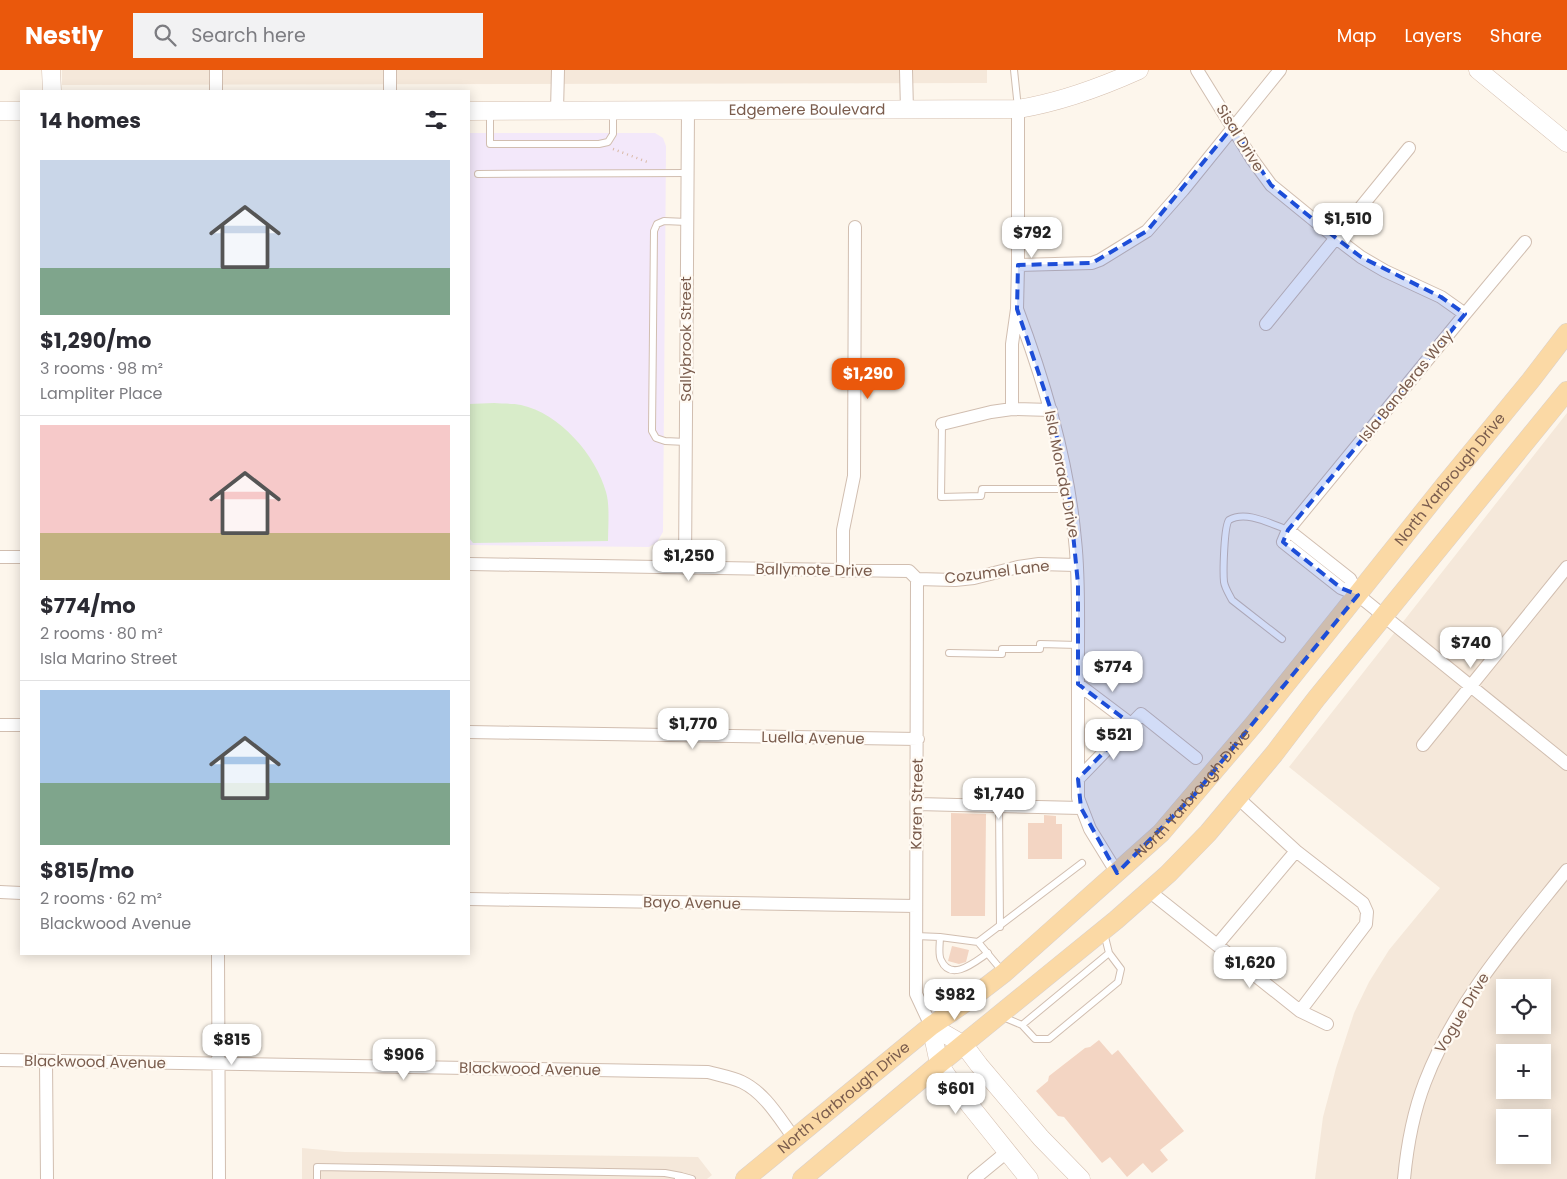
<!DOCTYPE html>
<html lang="en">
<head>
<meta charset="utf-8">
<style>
  body { margin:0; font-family:Poppins,sans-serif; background:#f2f2f3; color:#2b2b33; height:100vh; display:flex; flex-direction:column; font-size:19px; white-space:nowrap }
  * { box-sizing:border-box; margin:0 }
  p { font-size:16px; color:#7c7c81 }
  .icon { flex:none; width:28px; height:28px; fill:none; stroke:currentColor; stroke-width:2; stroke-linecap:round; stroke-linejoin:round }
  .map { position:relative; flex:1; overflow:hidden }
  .details { position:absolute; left:20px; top:20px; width:450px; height:865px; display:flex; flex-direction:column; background:#fff; border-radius:0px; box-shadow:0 2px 12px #0003 }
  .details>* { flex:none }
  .tools { position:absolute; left:1496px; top:909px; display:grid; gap:10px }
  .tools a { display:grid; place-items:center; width:55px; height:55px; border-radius:0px; background:#fff; box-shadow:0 2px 12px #0003; font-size:25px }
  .price { position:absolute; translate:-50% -42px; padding:0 11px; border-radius:10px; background:#fff; color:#222; font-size:16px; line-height:32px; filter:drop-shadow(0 1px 2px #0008) }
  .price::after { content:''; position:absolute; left:50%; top:30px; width:15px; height:11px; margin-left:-8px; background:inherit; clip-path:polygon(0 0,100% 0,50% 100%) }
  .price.current { background:#ea580c; color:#fff }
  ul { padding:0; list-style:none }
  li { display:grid; align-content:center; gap:10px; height:265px; padding:0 20px }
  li+li { border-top:1px solid #e1e1e2 }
  li span { display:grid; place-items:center; height:155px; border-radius:0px; color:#555 }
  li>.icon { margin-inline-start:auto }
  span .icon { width:90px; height:90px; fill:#fffc; stroke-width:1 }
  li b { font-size:21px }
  h2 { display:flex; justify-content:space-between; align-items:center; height:60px; padding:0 20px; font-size:21px }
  header { display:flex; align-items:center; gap:30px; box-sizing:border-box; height:70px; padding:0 25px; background:#ea580c; color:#fff }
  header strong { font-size:24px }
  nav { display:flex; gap:28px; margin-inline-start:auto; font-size:18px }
  .search { width:350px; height:45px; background:#f2f2f3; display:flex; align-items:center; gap:12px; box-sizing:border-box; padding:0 18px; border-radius:0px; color:#7c7c81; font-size:19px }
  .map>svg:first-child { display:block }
  .residential { fill:#f5e8da; fill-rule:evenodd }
  .education { fill:#f3e8fa }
  .green { fill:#d8ecc9 }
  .building { fill:#f3d5c3 }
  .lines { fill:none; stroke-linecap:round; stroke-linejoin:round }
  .lane-casing { stroke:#d1beb0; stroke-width:8 }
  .street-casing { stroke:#d1beb0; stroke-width:14 }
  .secondary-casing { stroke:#d6c0b0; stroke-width:19 }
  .primary-casing { stroke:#dad1cd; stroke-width:20 }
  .path { stroke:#d9b8a5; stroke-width:2.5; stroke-dasharray:1 4; stroke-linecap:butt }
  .lane { stroke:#fff; stroke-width:6 }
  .street { stroke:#fff; stroke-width:12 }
  .secondary { stroke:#fff; stroke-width:18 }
  .primary { stroke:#fbd9a5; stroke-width:19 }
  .marked { fill:#1d4ed8; fill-opacity:0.2; stroke:#1d4ed8; stroke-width:4; stroke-dasharray:10 6; stroke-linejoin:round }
  .labels { text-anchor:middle; stroke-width:4.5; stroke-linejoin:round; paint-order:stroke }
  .street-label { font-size:15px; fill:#7a5c4d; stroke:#fffaf3 }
</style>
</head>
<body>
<header>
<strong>Nestly</strong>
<div class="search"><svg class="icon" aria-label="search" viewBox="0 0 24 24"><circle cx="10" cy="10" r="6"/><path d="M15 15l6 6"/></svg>Search here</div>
<nav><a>Map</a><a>Layers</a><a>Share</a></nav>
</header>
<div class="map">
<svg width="1567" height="1109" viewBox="0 0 1567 1109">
  <rect width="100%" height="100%" fill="#fdf6ec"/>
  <path class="residential" d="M62 0H987V13L62 15Z
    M1567 343V1109H1315L1323 1047 1336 998 1354 943 1369 912 1389 880 1440 818 1289 697ZM1505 918H1542V955H1505ZM1505 982H1542V1020H1505ZM1505 1048H1542V1085H1505Z
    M302 1078 345 1082 698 1087 712 1105 707 1109H302Z"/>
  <path class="education" d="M469 63H655L663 68 666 76 663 462 657 472 649 477 469 475Z"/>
  <path class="green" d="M494 333C502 334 512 333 521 335 559 343 596 385 606 422 610 435 608 457 608 471L473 473 469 468V334Z"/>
  <path class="building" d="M951 743 986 744 985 846H951Z
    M1044 745 1056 746V754H1062V789H1028V753H1044Z
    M952 876 969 880 966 892 959 894 948 891Z
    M1099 970 1112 985 1118 980 1184 1061 1160 1080 1168 1090 1152 1103 1143 1093 1127 1107 1110 1087 1102 1093 1064 1047 1058 1046 1036 1021 1048 1011 1049 1006 1085 978 1090 977Z"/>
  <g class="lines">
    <g class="lane-casing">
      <path id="lane" d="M1014 0 1018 38
        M490 42V74H599L608 72 613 64V41
        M478 104 687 103
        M942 354 941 427 981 426 982 419H1068
        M686 372 665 371 656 368 652 361 654 161 657 154 664 151 687 152
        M1282 569 1232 530C1229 524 1225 518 1224 512 1223 502 1224 456 1229 450 1246 440 1271 454 1288 460
        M949 583 1002 584V579H1040V574L1078 575
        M999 736 1000 857
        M916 866 940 867 978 872 1003 902
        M940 867C940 873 938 885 941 890 951 913 976 891 988 883
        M978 872 1082 793
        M1003 947 1022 955 1109 883 1104 863
        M1022 955 1035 969H1049L1118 912 1121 899 1109 883
        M681 1106 692 1109
        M317 1109V1097L665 1103 681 1106 678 1109"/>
    </g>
    <g class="street-casing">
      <path id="street" d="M390 0V21
        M906 0 907 40
        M1197 0 1252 89 1271 115 1336 168 1361 187 1385 201 1441 227 1465 244
        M216 21V0
        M557 40 558 0
        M1525 172 1465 244 1288 460 1283 472 1341 518 1358 525 1567 694
        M1018 195 1092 193 1100 190 1147 161 1183 120 1280 0
        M1017 239C1045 313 1068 391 1075 470 1079 506 1078 543 1078 580 1078 629 1078 678 1078 728L1090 759 1117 803
        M1266 254 1409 78
        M1012 339V274L1017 239 1018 195V39
        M942 354 991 342 1012 339 1051 340
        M1288 460 1350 509 1358 525
        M0 487H21
        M469 494 909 501 917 509
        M685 498 688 40
        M843 501V460L854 406 855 157
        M917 509 916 924 931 956
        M917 509 955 510 974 508 1018 497 1039 494 1076 495
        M1078 614 1131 654
        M0 655H21
        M469 662 918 669
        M1423 675 1567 497
        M1078 709 1141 644 1196 688
        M1238 728 1296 781 1363 833 1367 842 1366 854 1300 941
        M917 734 1081 738
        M1149 821 1300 941 1327 954
        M0 822 21 823
        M469 829 916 836
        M1217 875 1296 781
        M218 884 219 1109
        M0 990 708 1002C719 1005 731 1007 742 1012 765 1023 779 1048 794 1068
        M46 991 47 1109
        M974 1109 1008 1081
        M1404 1109C1407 1077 1413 1043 1425 1012 1456 931 1514 866 1567 800"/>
    </g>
    <g class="secondary-casing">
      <g id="secondary">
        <path d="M51 0 52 21"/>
        <path d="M1478 0 1567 73"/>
        <path d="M0 41H21"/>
        <path id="s1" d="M469 41 1018 39C1061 32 1099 18 1139 0"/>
        <path d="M931 956 964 975 979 995 1041 1068 1081 1109"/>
        <path d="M931 956 939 994 952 1013 1029 1109"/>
      </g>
    </g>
    <g class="primary-casing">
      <g id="primary">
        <path id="s2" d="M745 1109 931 956 969 930 1004 903 1161 763 1254 654 1444 416 1531 310 1567 263"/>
        <path d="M802 1109 939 994 1116 850 1168 804 1208 763 1274 684 1316 629 1567 321"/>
      </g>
    </g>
    <path class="path" d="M613 79 650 93"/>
    <use href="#lane" class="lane"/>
    <use href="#street" class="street"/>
    <use href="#secondary" class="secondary"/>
    <use href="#primary" class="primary"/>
  </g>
  <path class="marked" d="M1233 56 1271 115 1336 168 1361 187 1441 227 1465 244 1288 460 1283 472 1341 518 1358 525 1195 724 1117 803 1081 738 1078 709 1131 654 1078 614V514L1069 423 1051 340 1017 239 1018 195 1092 193 1147 161Z"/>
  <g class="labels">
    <g class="street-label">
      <text dy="5" stroke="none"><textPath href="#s1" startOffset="338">Edgemere Boulevard</textPath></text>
      <text transform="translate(1240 68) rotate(58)" y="5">Sisal Drive</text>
      <text transform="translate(686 269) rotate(-90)" y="5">Sallybrook Street</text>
      <text transform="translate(1406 316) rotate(-51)" y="5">Isla Banderas Way</text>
      <text transform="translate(1062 404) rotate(79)" y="5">Isla Morada Drive</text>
      <text dy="5" stroke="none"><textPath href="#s2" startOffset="998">North Yarbrough Drive</textPath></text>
      <text transform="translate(814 500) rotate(1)" y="5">Ballymote Drive</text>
      <text transform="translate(997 502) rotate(-7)" y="5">Cozumel Lane</text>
      <text transform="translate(813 668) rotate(1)" y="5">Luella Avenue</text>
      <text dy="5" stroke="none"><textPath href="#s2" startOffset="592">North Yarbrough Drive</textPath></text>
      <text transform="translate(917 734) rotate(-89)" y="5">Karen Street</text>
      <text transform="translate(692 833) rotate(1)" y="5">Bayo Avenue</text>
      <text transform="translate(1462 943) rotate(-59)" y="5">Vogue Drive</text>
      <text transform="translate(95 992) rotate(1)" y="5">Blackwood Avenue</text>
      <text transform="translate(530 999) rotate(1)" y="5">Blackwood Avenue</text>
      <text dy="5" stroke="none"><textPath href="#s2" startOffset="128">North Yarbrough Drive</textPath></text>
    </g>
  </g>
</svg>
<div class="tools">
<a><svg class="icon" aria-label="locate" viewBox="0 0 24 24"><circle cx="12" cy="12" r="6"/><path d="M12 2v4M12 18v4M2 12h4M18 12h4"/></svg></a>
<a>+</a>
<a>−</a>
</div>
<b class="price" style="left:1348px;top:175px">$1,510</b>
<b class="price" style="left:1032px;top:189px">$792</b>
<b class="price current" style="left:868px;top:330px">$1,290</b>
<b class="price" style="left:689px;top:512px">$1,250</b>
<b class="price" style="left:1471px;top:599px">$740</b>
<b class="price" style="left:1113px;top:623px">$774</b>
<b class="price" style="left:693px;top:680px">$1,770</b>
<b class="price" style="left:1114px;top:691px">$521</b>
<b class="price" style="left:999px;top:750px">$1,740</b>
<b class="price" style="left:1250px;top:919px">$1,620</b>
<b class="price" style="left:955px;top:951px">$982</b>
<b class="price" style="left:232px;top:996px">$815</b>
<b class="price" style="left:404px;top:1011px">$906</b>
<b class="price" style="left:956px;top:1045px">$601</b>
<section class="details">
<h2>14 homes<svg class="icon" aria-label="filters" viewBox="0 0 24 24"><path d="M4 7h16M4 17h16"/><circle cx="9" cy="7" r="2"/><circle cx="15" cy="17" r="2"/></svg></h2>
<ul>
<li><span style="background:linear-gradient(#c9d6e8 70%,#7fa58c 0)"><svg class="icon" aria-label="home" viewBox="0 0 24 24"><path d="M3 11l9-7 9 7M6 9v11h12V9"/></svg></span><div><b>$1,290/mo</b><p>3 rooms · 98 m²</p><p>Lampliter Place</p></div></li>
<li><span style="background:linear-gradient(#f6c9c9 70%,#c2b280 0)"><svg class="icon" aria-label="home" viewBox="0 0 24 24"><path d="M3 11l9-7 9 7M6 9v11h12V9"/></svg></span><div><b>$774/mo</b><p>2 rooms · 80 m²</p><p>Isla Marino Street</p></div></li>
<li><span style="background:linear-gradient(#a9c7e8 60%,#7fa58c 0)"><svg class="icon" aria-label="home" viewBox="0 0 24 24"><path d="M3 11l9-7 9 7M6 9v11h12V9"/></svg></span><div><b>$815/mo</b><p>2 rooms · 62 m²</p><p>Blackwood Avenue</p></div></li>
</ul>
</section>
</div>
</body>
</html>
